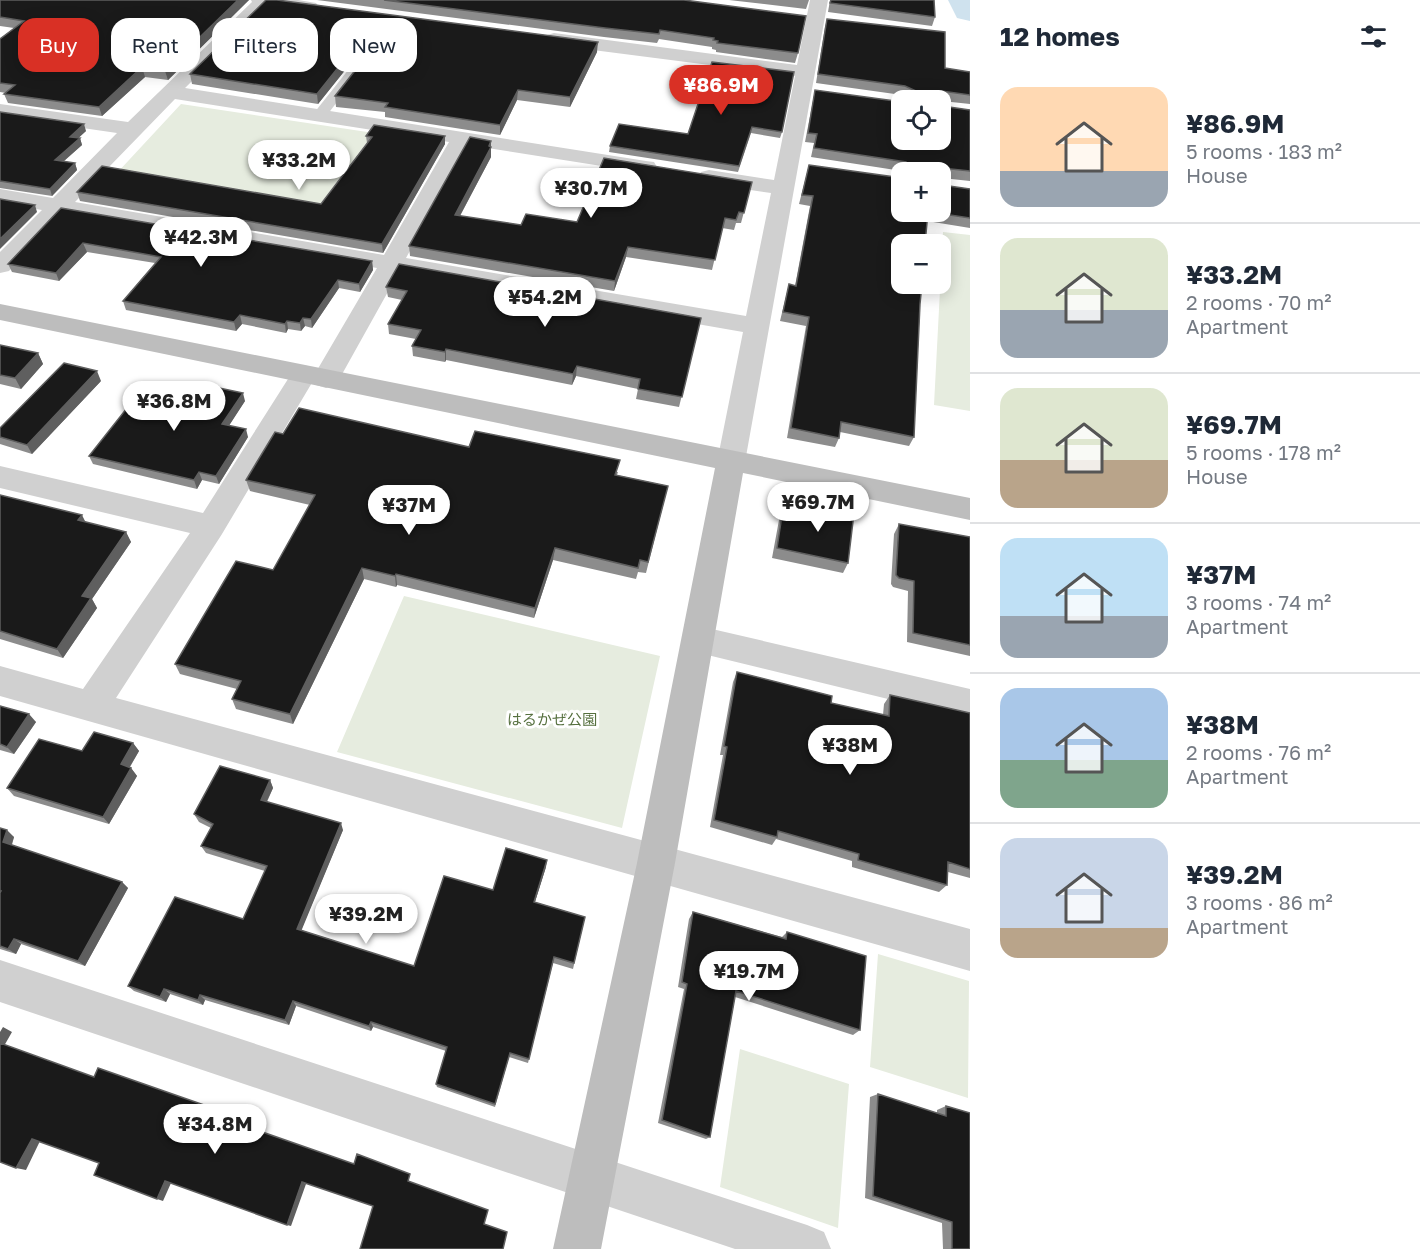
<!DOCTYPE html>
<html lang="en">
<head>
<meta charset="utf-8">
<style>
  body { margin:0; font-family:"Golos Text","Noto Sans JP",sans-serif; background:#f6f6f7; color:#1f2937; height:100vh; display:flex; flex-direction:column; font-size:22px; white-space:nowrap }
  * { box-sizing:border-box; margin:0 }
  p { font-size:20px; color:#747a83 }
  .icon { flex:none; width:33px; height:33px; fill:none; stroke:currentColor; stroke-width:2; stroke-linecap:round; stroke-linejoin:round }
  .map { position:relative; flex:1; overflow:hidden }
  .drawer { display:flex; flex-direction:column; background:#fff; width:450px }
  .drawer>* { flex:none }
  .banner { position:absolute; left:18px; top:18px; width:570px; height:54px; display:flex; gap:12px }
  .tools { position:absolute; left:891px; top:90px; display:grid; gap:12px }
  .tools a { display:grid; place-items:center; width:60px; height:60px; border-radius:12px; background:#fff; box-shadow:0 3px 15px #0003; font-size:30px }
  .price { position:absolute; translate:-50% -51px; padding:0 14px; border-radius:21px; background:#fff; color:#222; font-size:20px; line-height:39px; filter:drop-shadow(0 2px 3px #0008) }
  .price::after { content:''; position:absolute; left:50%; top:36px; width:18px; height:14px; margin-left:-9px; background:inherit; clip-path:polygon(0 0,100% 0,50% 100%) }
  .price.active { background:#d93025; color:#fff }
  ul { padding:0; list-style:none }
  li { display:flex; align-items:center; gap:18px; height:150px; padding:0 30px }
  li+li { border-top:2px solid #e0e1e3 }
  li span { display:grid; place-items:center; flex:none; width:168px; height:120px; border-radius:18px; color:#555 }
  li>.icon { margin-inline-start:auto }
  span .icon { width:72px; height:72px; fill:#fffc; stroke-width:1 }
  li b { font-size:26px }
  h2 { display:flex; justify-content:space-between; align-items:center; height:72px; padding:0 30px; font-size:26px }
  .tag { padding:0 21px; border-radius:18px; background:#fff; box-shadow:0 3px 15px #0003; font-size:21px; line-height:54px }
  .tag.active { background:#d93025; color:#fff }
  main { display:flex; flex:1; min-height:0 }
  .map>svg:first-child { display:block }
  .green { fill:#e6ecdf }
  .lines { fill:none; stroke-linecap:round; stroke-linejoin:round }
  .river { fill:#cfe2ee; fill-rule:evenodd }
  .lane { fill:#d0d0d0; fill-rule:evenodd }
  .street { fill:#d0d0d0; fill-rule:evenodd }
  .secondary { fill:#bdbdbd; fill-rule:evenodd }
  .wall { fill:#8c8c8c }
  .shaded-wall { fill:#5f5f5f }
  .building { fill:#1a1a1a; stroke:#5f5f5f; stroke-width:1.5 }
  .labels { text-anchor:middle; stroke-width:6; stroke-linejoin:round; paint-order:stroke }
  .park-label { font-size:15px; fill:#56703f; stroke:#fff }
</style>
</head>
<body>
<main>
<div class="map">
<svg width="970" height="1249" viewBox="0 0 970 1249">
  <rect width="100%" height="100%" fill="#fff"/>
  <path class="green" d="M181 104 374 133 317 208 116 174Z
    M943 232 970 235V411L934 405Z
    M404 596 660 656 622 828 337 752Z
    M878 954 969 981 968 1098 870 1067Z
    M740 1049 849 1084 838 1228 720 1187Z"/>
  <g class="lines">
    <path class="river" d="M948 0H970V21L957 18Z"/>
    <path class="lane" d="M376 39 382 43 324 119H314L312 116 314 113 372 40Z"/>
    <path class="street" d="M251 0H298L316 3 319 7 316 11 310 12 268 6 185 88 646 161 654 162 657 167 654 172 646 173 468 145 406 258 746 316 771 193 709 184 701 182 698 177 701 172 709 170 774 180 795 76 554 45 547 43 545 39 547 35 554 33 797 65 810 0H828L745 462 741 469 731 472 721 469 717 462 743 332 399 272 336 385 326 388 316 385 313 381 222 534 116 698 970 929V971L0 696V666L83 689 190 533 0 488V466L203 513 295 368 304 365 313 368 316 372 377 268 63 214 9 271 0 273V252L42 210 0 203V189L53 198 117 133 0 116V104L128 122 252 2ZM175 99 449 142 384 255 75 202Z
      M699 626 970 689V719L687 650 682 640 687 630Z
      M0 960 807 1225 824 1232 831 1249H735L0 1002Z"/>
    <path class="secondary" d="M0 304 970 498V520L743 473 675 863 601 1249H553L637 863 715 468 0 320Z"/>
  </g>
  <path class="wall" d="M0 0H249L168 80 145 77 102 116 8 103 4 94 6 93 0 92V39L14 28 0 26Z
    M266 0 597 52 570 107 517 100 500 135 385 117V112L336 107 335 96 379 39 375 37 370 39 318 104 192 84 190 74Z
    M317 0H684L798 53 795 63 716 52V50L712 49V47L659 39 657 43 604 37Z
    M729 0H809L806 9Z
    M830 0H934L935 17 932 26 828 12Z
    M827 19 945 68 970 72V104L942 101V106L970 110V181L942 178V185L970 189V228L927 221 920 304 914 437 909 446 840 432 839 438 835 447 787 438 806 326 780 321 789 284 795 286 810 206 799 204 809 165 902 212 940 172H903L902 171 811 157 814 143 805 142 815 90 902 140 940 100H905L906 97 902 95 816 83 825 27Z
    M712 62 782 132 780 138 751 133 738 172 609 152 610 146 688 134Z
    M0 112 86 131 78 138H80L82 145 63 162 75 163 77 170 52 196 0 188Z
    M366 136H445V144L383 253 80 201 77 192 321 204 367 143Z
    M491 141V157L460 216 521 225 577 222 752 182 741 223H736L734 230 722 228 712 270 626 257 614 291 410 256 409 246Z
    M61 208 372 261 373 270 360 292 339 288 312 328 305 326 301 331 288 329 286 333 242 324 236 331 126 310 123 301 155 263 87 252 59 281 12 272 8 264Z
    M386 287 701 318 679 407 636 399 638 389 576 376 572 385 446 360 445 362 413 356 412 346 416 339 389 334 388 324 402 300 388 297Z
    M0 345 38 353 43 364 21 389 0 384Z
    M101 381 32 454 0 444V428Z
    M203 396 245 401 229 425 248 437 219 484 202 480 197 489 93 464 89 456Z
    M283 434 469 447 618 472 617 475 668 486 646 573 638 572 636 579 553 560 534 618 397 585 396 587 364 579 293 724 236 709 232 699 237 689 180 674 175 664 273 570 310 505 250 491 246 480Z
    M0 495 85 522 126 532 131 542 92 599 97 608 63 658 0 639Z
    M809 504 848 563 843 573 772 558 779 520 783 509 804 514Z
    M899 524 970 537V656L907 642 908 591 893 587 891 584 894 534Z
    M737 672 831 703 883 715 884 704 890 695 970 713V878L948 872 947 885 939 892 852 867V861L776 839 772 845 710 827 723 755H720L733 682Z
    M0 706 36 722 14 754 0 750Z
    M133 743 139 751 130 767 131 768 137 776 109 824 14 796 7 788 82 751Z
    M270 780 273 788 267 802 343 830 301 930 414 966 493 890 546 867 535 902 585 917 573 969 553 963 528 1063 509 1057 495 1107 437 1087 436 1084 446 1051 373 1027 371 1031 296 1006 289 1025 205 1000 203 1005 170 994 166 1002 134 991 128 986 243 919 265 871 206 853 201 846 211 828 199 822 194 814Z
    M0 828 14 837 12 845 122 882 128 888 85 966 21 944 16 954 0 949Z
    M693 912 782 937 787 932 860 1030 853 1035 735 997 710 1137 706 1139 658 1123 684 989 678 987 689 919Z
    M878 1094 937 1113V1110L946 1106 970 1249H943L942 1223 865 1198 870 1097Z"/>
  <path class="shaded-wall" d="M238 0H249L168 80 165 71Z
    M375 27V37L370 39 318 104 317 94 369 29Z
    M598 42 597 52 570 107V97Z
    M142 67 145 77 102 116 99 107Z
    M518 90 517 100 500 135V125Z
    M84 124 86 131 72 144 70 137Z
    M445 136V144L383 253 382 244Z
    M80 138 82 145 57 167 55 160Z
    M491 141V157L455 225V215Z
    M75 163 77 170 52 196 50 189Z
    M35 205 37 212 0 249V239Z
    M83 243 87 252 59 281 56 273Z
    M628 247 626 257 614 291 615 281Z
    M372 261 373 270 360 292 359 284Z
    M338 280 339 288 312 328 311 319Z
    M240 315 242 324 236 331 234 322Z
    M303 318 305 326 301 331 300 323Z
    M287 321 288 329 286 333 285 324Z
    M446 349V360L445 362V352Z
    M38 353 43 364 21 389 15 378Z
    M577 366 576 376 572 385 573 374Z
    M97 371 101 381 32 454 27 445Z
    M243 393 245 401 225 432 222 424Z
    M246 429 248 437 219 484 216 476Z
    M199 472 202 480 197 489 194 480Z
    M82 515 87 525 78 520Z
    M126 532 131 542 92 599 97 608 63 658 57 649 82 596Z
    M555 548 553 560 534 618 535 608Z
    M362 568 364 579 293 724 290 714Z
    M396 574 397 585 396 587 395 576Z
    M29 714 36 722 14 754 7 747Z
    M133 743 139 751 126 773 121 764Z
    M131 768 137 776 109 824 103 817Z
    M270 780 273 788 264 807 261 800Z
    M341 823 343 830 300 934 297 929Z
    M7 830 14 837 10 849 3 842Z
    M547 860 546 867 533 908 534 902Z
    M122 882 128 888 85 966 78 961Z
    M14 939 21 944 16 954 8 949Z
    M164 989 170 994 166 1002 160 997Z
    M200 995 205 1000 203 1005 198 1000Z
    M293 1001 296 1006 289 1025 285 1020Z
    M371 1022 373 1027 371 1031 369 1026Z
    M3 1027 12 1032 4 1046 0 1044V1032Z
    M224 1112 229 1115 227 1121 222 1118Z
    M32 1139 40 1141 26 1170 16 1168Z
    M165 1181 171 1183 163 1201 157 1199Z
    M302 1182 306 1184 291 1226 287 1225Z"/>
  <path class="building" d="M0 0H238L165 71 142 67 99 107 4 94 15 85 0 83V39L24 21 0 17Z
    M266 0H277L598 42 570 97 518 90 500 125 385 107 388 103 335 96 383 35 382 31 375 27 369 29 317 94 190 74Z
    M384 0H684L806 16 798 53 717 43 718 41 713 40 714 38 660 30 659 34 605 28Z
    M831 0H934L935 17 830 3Z
    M827 19 945 32V68L970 72V95L942 91V106L970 110V171L942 168V185L970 189V218L930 212H940V172H907L906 162 814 148 817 134 808 133 815 90 902 102V140H940V100H907V93L916 91 905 86 818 74Z
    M712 62 794 72 782 132 752 127 739 166 610 146 619 124 688 134Z
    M0 112 84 124 70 137 80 138 55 160 75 163 50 189 0 181Z
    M374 125 445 136 382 244 77 192 102 166 321 204 372 137 366 136Z
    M470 137 491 141 489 146 491 147 455 215 521 225 526 214 577 222 604 158 752 182 744 213 739 212 736 220 725 218 715 260 628 247 615 281 409 246Z
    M809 165 902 178V212H928L925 244H902V284H922L920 304 914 437 841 422 839 438 791 428 809 317 783 312 789 284 796 286 813 196 802 195Z
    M0 199 35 205 0 239Z
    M61 208 372 261 359 284 338 280 311 319 303 318 300 323 287 321 285 324 240 315 234 322 123 301 161 257 83 243 56 273 8 264Z
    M399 264 701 318 682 397 638 389 640 379 577 366 573 374 446 349 445 352 412 346 421 330 388 324 407 291 386 287Z
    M0 345 38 353 15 378 0 375Z
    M64 363 97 371 27 445 0 437V428Z
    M146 384 203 396 210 386 243 393 222 424 246 429 216 476 199 472 194 480 89 456Z
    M299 408 469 447 475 431 620 460 615 475 668 486 648 562 640 560 638 568 555 548 535 608 396 574 395 576 362 568 290 714 232 699 241 681 175 664 236 561 273 570 315 495 246 480 275 432 283 434Z
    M0 495 82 515 78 520 126 532 82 596 91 598 57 649 0 631Z
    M809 504 854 513 848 563 777 548 783 509 808 515Z
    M899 524 970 537V645L913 633 914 581 899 578 896 575Z
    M737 672 832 696 831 703 889 716 890 695 970 713V869L948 862 947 885 858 860 859 854 778 831 777 837 714 820 727 747 724 746Z
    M0 706 29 714 7 747 0 744Z
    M94 732 133 743 121 764 131 768 103 817 7 788 39 739 82 751Z
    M220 766 270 780 261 800 341 823 297 929 414 966 444 876 493 890 506 848 547 860 534 902 585 917 574 963 554 957 529 1059 510 1053 495 1104 436 1084 447 1047 371 1022 369 1026 293 1001 285 1020 200 995 198 1000 164 989 160 997 128 986 175 897 243 919 267 866 201 846 213 824 194 814Z
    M0 828 7 830 3 842 122 882 78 961 14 939 8 949 0 946V893L1 891H0Z
    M693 912 786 939 787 932 866 956 860 1030 736 991 710 1137 662 1120 687 984 682 982Z
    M0 1043 94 1077 98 1068 224 1112 222 1118 354 1164 357 1154 410 1174 408 1181 488 1210 484 1224 507 1232 503 1249H360L373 1206 302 1182 287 1225 165 1181 157 1199 94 1175 99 1163 32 1139 16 1168 0 1162Z
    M878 1094 946 1116V1106L970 1113V1249H952V1222L873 1196Z"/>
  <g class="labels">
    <g class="park-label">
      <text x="552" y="725">はるかぜ公園</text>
    </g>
  </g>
</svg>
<div class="tools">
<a><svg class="icon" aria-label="locate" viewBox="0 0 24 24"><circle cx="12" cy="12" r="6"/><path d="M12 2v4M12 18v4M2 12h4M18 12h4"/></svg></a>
<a>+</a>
<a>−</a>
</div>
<b class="price active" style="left:721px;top:116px">¥86.9M</b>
<b class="price" style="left:299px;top:191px">¥33.2M</b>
<b class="price" style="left:591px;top:219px">¥30.7M</b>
<b class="price" style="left:201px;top:268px">¥42.3M</b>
<b class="price" style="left:545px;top:328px">¥54.2M</b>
<b class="price" style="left:174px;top:432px">¥36.8M</b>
<b class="price" style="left:818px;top:533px">¥69.7M</b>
<b class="price" style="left:409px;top:536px">¥37M</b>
<b class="price" style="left:850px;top:776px">¥38M</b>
<b class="price" style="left:366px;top:945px">¥39.2M</b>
<b class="price" style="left:749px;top:1002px">¥19.7M</b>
<b class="price" style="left:215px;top:1155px">¥34.8M</b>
<div class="banner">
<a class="tag active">Buy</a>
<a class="tag">Rent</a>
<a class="tag">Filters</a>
<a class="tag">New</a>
</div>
</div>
<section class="drawer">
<h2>12 homes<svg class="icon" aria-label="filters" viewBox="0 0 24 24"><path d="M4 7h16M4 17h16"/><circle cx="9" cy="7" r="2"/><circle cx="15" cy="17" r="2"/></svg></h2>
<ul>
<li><span style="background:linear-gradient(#ffd9b3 70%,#9aa5b1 0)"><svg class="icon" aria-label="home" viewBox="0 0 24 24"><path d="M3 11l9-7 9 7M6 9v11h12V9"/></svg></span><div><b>¥86.9M</b><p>5 rooms · 183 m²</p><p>House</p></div></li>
<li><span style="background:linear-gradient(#dfe7d0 60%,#9aa5b1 0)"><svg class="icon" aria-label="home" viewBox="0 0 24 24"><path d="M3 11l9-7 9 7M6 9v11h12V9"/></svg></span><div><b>¥33.2M</b><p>2 rooms · 70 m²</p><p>Apartment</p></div></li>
<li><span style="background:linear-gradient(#dfe7d0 60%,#b9a48a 0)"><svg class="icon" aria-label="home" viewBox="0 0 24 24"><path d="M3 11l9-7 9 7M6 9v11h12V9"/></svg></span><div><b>¥69.7M</b><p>5 rooms · 178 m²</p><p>House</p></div></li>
<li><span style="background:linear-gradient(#bfe0f5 65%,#9aa5b1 0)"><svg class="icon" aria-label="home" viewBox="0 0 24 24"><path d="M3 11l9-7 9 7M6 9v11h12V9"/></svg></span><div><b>¥37M</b><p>3 rooms · 74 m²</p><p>Apartment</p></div></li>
<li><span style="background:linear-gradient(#a9c7e8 60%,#7fa58c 0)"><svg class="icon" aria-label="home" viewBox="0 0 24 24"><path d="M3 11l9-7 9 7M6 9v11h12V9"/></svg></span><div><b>¥38M</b><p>2 rooms · 76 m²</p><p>Apartment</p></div></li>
<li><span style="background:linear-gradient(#c9d6e8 75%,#b9a48a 0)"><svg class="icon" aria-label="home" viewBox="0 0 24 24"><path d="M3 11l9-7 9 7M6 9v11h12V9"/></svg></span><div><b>¥39.2M</b><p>3 rooms · 86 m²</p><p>Apartment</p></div></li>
</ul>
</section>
</main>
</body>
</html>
